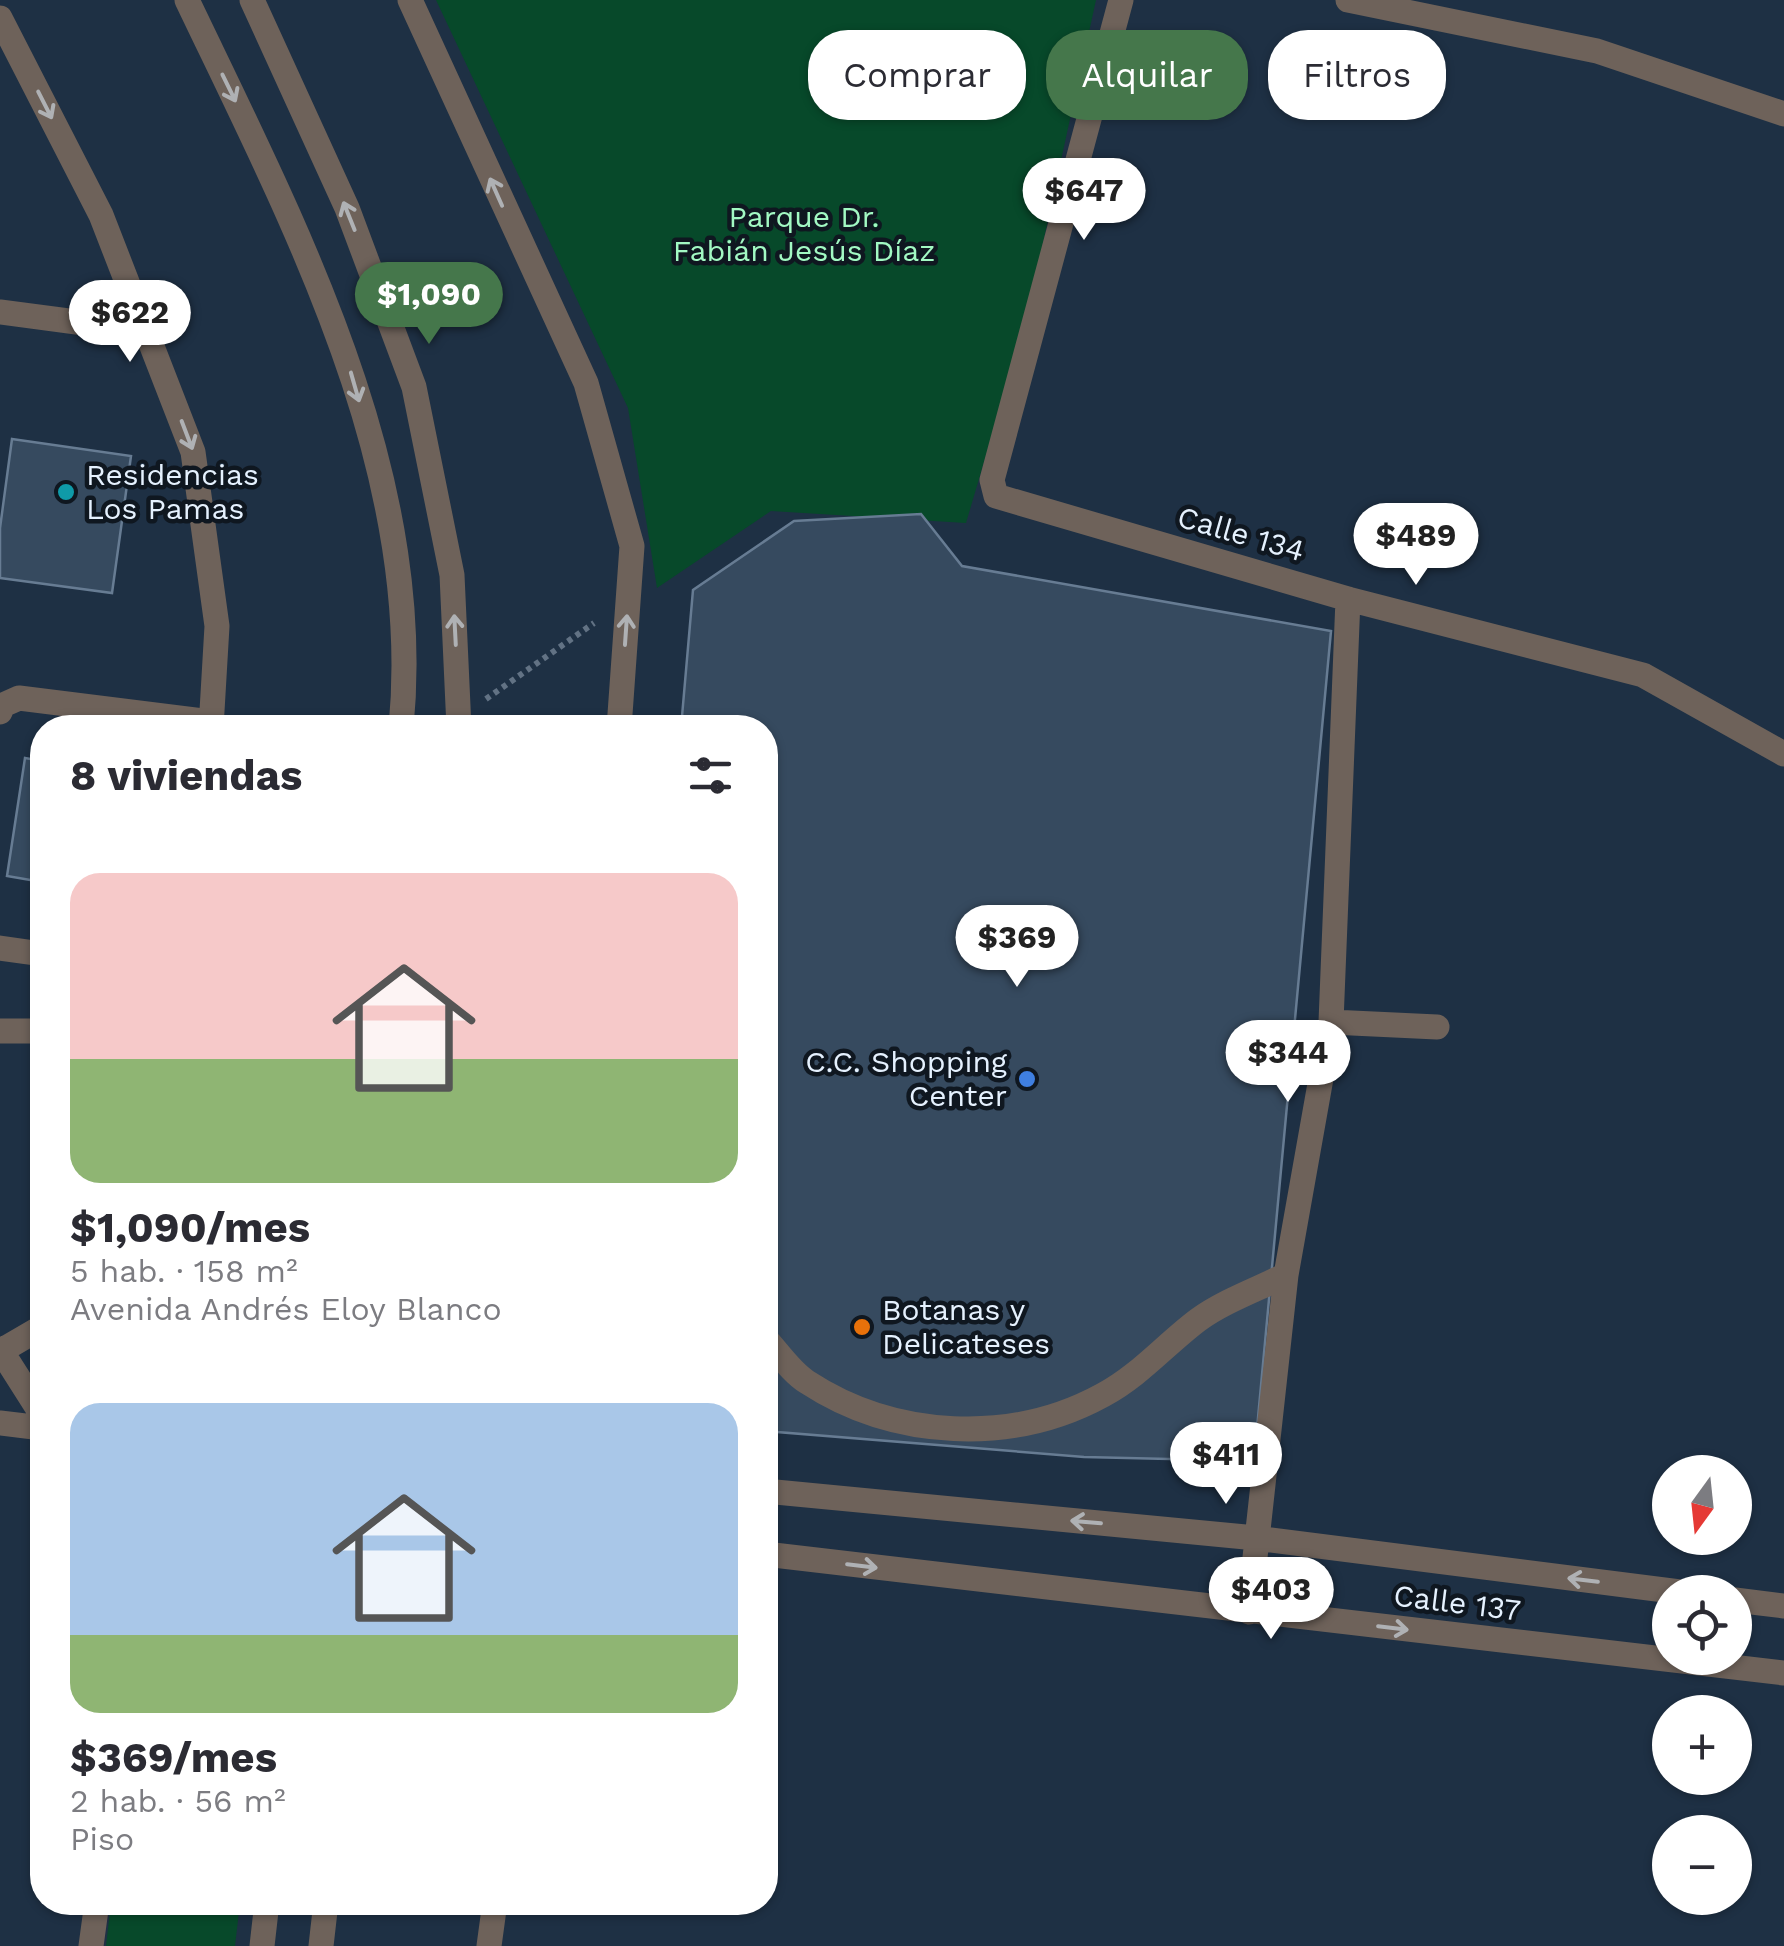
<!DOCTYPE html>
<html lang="es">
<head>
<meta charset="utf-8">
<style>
  body { margin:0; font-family:"Work Sans",sans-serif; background:#f2f2f3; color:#2b2b33; height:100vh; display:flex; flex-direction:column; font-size:38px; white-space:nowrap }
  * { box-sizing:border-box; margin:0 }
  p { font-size:32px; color:#7c7c81 }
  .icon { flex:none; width:55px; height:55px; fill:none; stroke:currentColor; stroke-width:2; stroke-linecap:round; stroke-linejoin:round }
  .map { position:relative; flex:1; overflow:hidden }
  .details { position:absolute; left:30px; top:715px; width:748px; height:1200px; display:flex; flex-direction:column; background:#fff; border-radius:40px; box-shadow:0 2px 8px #0004 }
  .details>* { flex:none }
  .hud { position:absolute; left:808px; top:30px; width:825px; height:90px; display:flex; gap:20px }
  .needle { width:65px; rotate:195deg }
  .fabs { position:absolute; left:1652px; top:1455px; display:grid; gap:20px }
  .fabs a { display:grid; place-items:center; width:100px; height:100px; border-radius:50%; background:#fff; box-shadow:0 2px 8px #0004; font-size:50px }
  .price { position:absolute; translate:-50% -85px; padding:0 22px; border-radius:35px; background:#fff; color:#222; font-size:32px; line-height:65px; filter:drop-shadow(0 2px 5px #0008) }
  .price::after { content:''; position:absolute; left:50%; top:60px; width:30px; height:22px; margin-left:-15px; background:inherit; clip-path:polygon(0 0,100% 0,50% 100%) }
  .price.selected { background:#45774b; color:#fff }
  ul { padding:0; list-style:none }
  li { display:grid; align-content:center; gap:20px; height:530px; padding:0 40px }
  li span { display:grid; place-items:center; height:310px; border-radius:30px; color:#555 }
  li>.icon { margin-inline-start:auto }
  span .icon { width:180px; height:180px; fill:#fffc; stroke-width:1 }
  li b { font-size:42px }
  h2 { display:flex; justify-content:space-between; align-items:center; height:120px; padding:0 40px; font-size:42px }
  .pill { padding:0 35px; border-radius:40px; background:#fff; box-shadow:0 2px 8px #0004; font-size:35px; line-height:90px }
  .pill.selected { background:#45774b; color:#fff }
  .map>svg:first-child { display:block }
  .green { fill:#07492a }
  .building { fill:#364a5f; stroke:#677c93; stroke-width:2.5 }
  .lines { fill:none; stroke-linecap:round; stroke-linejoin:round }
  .path { stroke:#627284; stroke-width:6; stroke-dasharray:5 5; stroke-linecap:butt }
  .minor { stroke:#6e625a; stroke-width:25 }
  .oneway { stroke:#afb1b4 }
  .culture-dot { fill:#0f9aa8; stroke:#0f1720; stroke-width:4 }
  .shop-dot { fill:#3f7fe0; stroke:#0f1720; stroke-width:4 }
  .food-dot { fill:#e8710a; stroke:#0f1720; stroke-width:4 }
  .labels { text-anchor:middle; stroke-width:9; stroke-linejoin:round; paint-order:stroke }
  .park-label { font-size:30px; fill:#a2f9c3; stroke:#0f1720 }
  .poi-label { font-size:30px; fill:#e5f1fe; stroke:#0f1720; text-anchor:start }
  .street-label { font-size:30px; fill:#e5f1fe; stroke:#0f1720 }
</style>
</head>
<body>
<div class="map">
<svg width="1784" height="1946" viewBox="0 0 1784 1946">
  <rect width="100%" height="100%" fill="#1e3044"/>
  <path class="green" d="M436 0H1096L1027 316 966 523 771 511 657 588 628 408Z
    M111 1903H240L235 1946H106Z"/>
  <path class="building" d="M12 439 131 456 112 593 0 578V528Z
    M921 514 962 566 1331 631 1254 1461 1084 1457 765 1431V728H681L693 590 794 521Z
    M25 758 42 761V882L7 876Z"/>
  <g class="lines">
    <path class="path" d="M486 699 594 623"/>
    <path class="minor" d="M187 0C294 224 426 471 401 728
      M252 0 347 208 414 387 452 575 459 728
      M410 0 586 383 632 546 619 728
      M1121 0 992 480 996 496 1348 599 1643 675 1784 754
      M1348 0 1597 51 1784 114
      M0 18 101 215 193 452 217 626 211 728
      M0 312 99 325 148 337
      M0 712 3 705 19 698 211 722
      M0 948 42 954
      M1331 1022 1437 1027
      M0 1031H42
      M765 1338C778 1352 791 1372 807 1382 894 1439 1012 1445 1103 1395 1139 1376 1166 1344 1198 1320 1224 1301 1258 1289 1286 1275
      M0 1349 42 1415
      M1 1351 42 1327
      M0 1423 42 1428
      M765 1491 1256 1538 1680 1592
      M765 1554 1784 1673
      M1735 1600 1784 1606
      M1249 1612 1286 1275 1331 1022 1348 599
      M91 1946 97 1902
      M262 1946 267 1902
      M321 1946 326 1902
      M489 1946 495 1902"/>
  </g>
  <defs><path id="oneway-shaft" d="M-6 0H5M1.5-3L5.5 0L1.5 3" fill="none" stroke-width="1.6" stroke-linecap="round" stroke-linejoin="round" transform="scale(2.5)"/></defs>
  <g class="oneway">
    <use href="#oneway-shaft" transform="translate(229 88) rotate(64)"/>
    <use href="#oneway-shaft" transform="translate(45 105) rotate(63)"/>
    <use href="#oneway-shaft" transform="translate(496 192) rotate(-114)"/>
    <use href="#oneway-shaft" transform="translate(349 216) rotate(-112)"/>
    <use href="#oneway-shaft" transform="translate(355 387) rotate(74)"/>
    <use href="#oneway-shaft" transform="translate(187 435) rotate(69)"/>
    <use href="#oneway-shaft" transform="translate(455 630) rotate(-93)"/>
    <use href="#oneway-shaft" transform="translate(626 630) rotate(-86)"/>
    <use href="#oneway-shaft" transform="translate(1086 1522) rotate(-175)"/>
    <use href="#oneway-shaft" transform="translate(862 1566) rotate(7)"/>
    <use href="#oneway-shaft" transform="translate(1583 1580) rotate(-173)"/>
    <use href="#oneway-shaft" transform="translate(1393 1628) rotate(7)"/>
  </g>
  <circle class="culture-dot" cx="66" cy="492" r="10"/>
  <circle class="shop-dot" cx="1027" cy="1079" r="10"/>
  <circle class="food-dot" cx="862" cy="1327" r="10"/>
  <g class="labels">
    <g class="park-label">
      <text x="804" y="227">Parque Dr.<tspan x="804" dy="34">Fabián Jesús Díaz</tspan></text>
    </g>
    <g class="poi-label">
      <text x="86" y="485">Residencias<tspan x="86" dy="34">Los Pamas</tspan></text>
      <text x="1007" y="1072" text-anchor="end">C.C. Shopping<tspan x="1007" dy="34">Center</tspan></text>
      <text x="882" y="1320">Botanas y<tspan x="882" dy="34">Delicateses</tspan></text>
    </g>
    <g class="street-label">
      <text transform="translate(1241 534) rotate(16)" y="10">Calle 134</text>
      <text transform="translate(1457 1603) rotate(7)" y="10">Calle 137</text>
    </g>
  </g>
</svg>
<div class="fabs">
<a><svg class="needle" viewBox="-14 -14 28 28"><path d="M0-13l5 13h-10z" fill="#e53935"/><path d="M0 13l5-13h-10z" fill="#7c7c81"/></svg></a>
<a><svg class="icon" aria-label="locate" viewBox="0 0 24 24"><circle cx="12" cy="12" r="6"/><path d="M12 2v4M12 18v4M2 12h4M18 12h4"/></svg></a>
<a>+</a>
<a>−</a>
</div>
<b class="price" style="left:1084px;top:243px">$647</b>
<b class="price selected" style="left:429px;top:347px">$1,090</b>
<b class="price" style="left:130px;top:365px">$622</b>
<b class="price" style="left:1416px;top:588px">$489</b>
<b class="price" style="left:1017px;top:990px">$369</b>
<b class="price" style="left:1288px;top:1105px">$344</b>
<b class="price" style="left:1226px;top:1507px">$411</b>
<b class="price" style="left:1271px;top:1642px">$403</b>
<div class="hud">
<a class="pill">Comprar</a>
<a class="pill selected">Alquilar</a>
<a class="pill">Filtros</a>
</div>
<section class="details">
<h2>8 viviendas<svg class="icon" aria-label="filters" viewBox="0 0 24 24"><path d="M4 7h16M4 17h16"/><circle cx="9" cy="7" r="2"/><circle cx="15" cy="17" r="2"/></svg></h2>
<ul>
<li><span style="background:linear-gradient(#f6c9c9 60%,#8fb573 0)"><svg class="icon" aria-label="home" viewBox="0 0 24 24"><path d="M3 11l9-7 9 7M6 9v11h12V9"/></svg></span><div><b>$1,090/mes</b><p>5 hab. · 158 m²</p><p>Avenida Andrés Eloy Blanco</p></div></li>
<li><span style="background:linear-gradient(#a9c7e8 75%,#8fb573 0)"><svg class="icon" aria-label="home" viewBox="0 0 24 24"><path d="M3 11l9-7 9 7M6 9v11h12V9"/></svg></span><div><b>$369/mes</b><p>2 hab. · 56 m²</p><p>Piso</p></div></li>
</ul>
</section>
</div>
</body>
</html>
